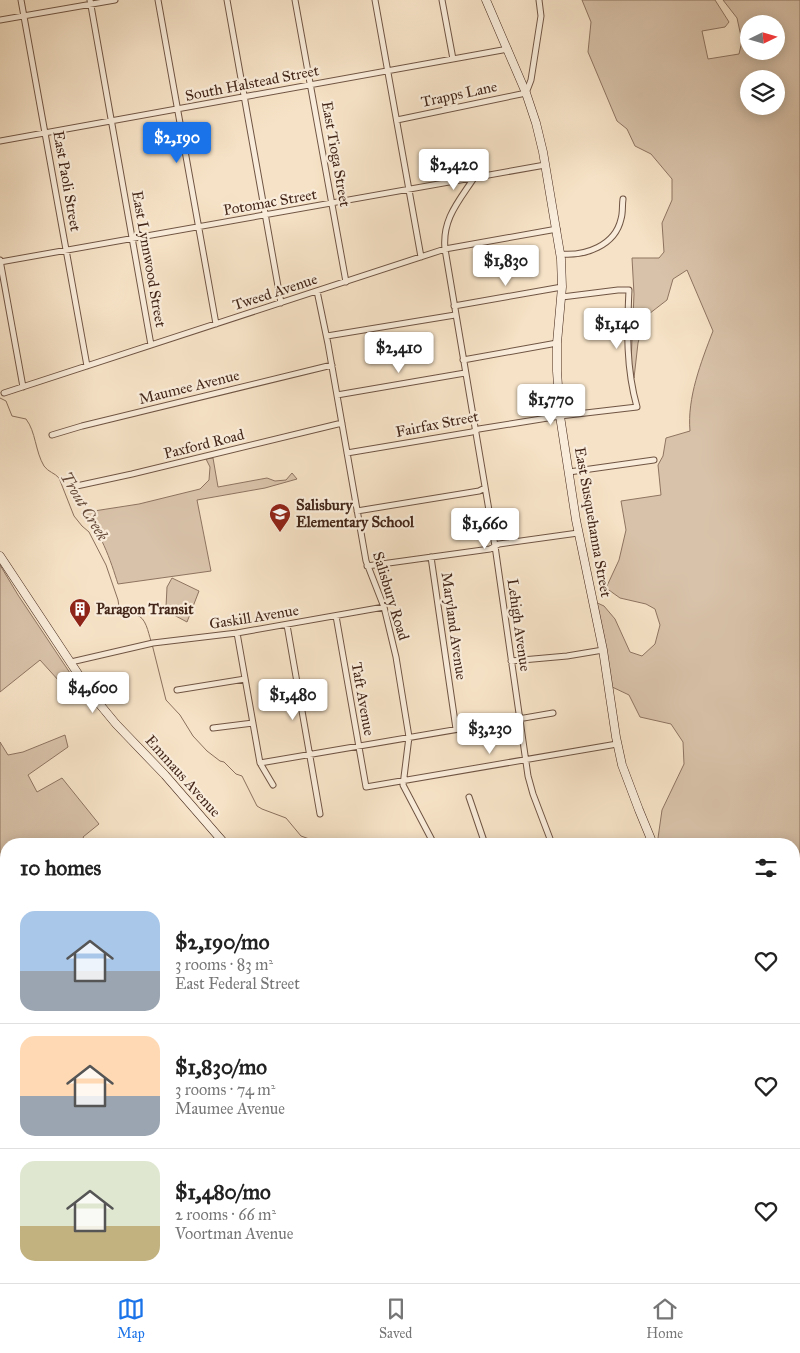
<!DOCTYPE html>
<html lang="en">
<head>
<meta charset="utf-8">
<style>
  body { margin:0; font-family:"IM FELL Great Primer",serif; background:#f6f6f6; color:#222; height:100vh; display:flex; flex-direction:column; font-size:19px; white-space:nowrap }
  * { box-sizing:border-box; margin:0 }
  p { font-size:16px; color:#767676 }
  .icon { flex:none; width:28px; height:28px; fill:none; stroke:currentColor; stroke-width:2; stroke-linecap:round; stroke-linejoin:round }
  .map { position:relative; flex:1; overflow:hidden }
  .details { position:absolute; left:0px; top:838px; width:800px; height:446px; display:flex; flex-direction:column; background:#fff; border-radius:20px 20px 0 0; box-shadow:0 2px 12px #0003 }
  .details>* { flex:none }
  .needle { width:32px; rotate:85deg }
  .tools { position:absolute; left:740px; top:15px; display:grid; gap:10px }
  .tools a { display:grid; place-items:center; width:45px; height:45px; border-radius:50%; background:#fff; box-shadow:0 2px 12px #0003; font-size:25px }
  .price { position:absolute; translate:-50% -42px; padding:0 11px; border-radius:5px; background:#fff; color:#222; font-size:16px; line-height:32px; filter:drop-shadow(0 1px 2px #0008) }
  .price::after { content:''; position:absolute; left:50%; top:30px; width:15px; height:11px; margin-left:-8px; background:inherit; clip-path:polygon(0 0,100% 0,50% 100%) }
  .price.active { background:#1a73e8; color:#fff }
  ul { padding:0; list-style:none }
  li { display:flex; align-items:center; gap:15px; height:125px; padding:0 20px }
  li+li { border-top:1px solid #e0e0e0 }
  li span { display:grid; place-items:center; flex:none; width:140px; height:100px; border-radius:15px; color:#555 }
  li>.icon { margin-inline-start:auto }
  span .icon { width:60px; height:60px; fill:#fffc; stroke-width:1 }
  li b { font-size:21px }
  h2 { display:flex; justify-content:space-between; align-items:center; height:60px; padding:0 20px; font-size:21px }
  .dock { display:flex; justify-content:space-around; align-items:center; height:70px; border-top:1px solid #e0e0e0; background:#fff; font-size:14px; color:#767676 }
  .dock a { display:grid; justify-items:center; gap:2px }
  .dock .active { color:#1a73e8 }
  .map>svg:first-child { display:block }
  .green { fill:#d8c2a9; stroke:#8e7461; fill-rule:evenodd }
  .lines { fill:none; stroke-linecap:round; stroke-linejoin:round }
  .stream { stroke:#8a705d; stroke-width:1 }
  .minor-casing { stroke:#705544; stroke-width:7 }
  .secondary-casing { stroke:#432619; stroke-width:9 }
  .minor { stroke:#f9ecda; stroke-width:5 }
  .secondary { stroke:#f9ecda; stroke-width:8 }
  .labels { text-anchor:middle; stroke-width:4.5; stroke-linejoin:round; paint-order:stroke }
  .street-label { font-size:15px; fill:#432619; stroke:#f9ecda }
  .poi-label { font-size:15px; font-weight:bold; fill:#432619; stroke:#f9ecda; text-anchor:start }
  .water-label { font-size:16px; font-style:italic; fill:#664b3b; stroke:#f9ecda }
</style>
</head>
<body>
<div class="map">
<svg width="800" height="1283" viewBox="0 0 800 1283">
  <rect width="100%" height="100%" fill="#f6e2c6"/>
  <filter id="stains"><feTurbulence type="fractalNoise" baseFrequency=".004" numOctaves="4"/><feColorMatrix values="0 0 0 0 .2 0 0 0 0 .09 0 0 0 0 .02 0 0 0 .5 -.17"/></filter>
  <radialGradient id="worn" r=".72"><stop offset=".6" stop-color="#630" stop-opacity="0"/><stop offset="1" stop-color="#630" stop-opacity=".3"/></radialGradient>
  <path class="green" d="M582 0H715L729 22 725 27 702 31 708 59 739 54 742 41 737 18 723 0H800V1006L794 1007V844H661L658 838 662 810 684 764 683 742 671 724 640 717 629 695 608 685 593 601 604 606 615 619 630 652 642 656 655 644 660 625 655 609 646 604 620 598 606 588 619 560 626 530 621 501 661 495 658 465 663 456 666 438 690 431C687 398 701 362 713 331L687 270 673 279 667 300 645 317 638 343 634 378 631 363 634 294 632 258H659L664 252 662 223 672 200V179L651 154 635 146 627 129 617 121 588 52 591 22ZM749 24H776V51H749ZM749 79H776V106H749Z
    M213 458 218 487 267 478 275 481 286 480 292 473 297 479 265 488 197 500 211 571 118 584C111 562 100 527 81 513L139 504 200 489 209 480 210 467 206 459Z
    M0 565 18 595 76 682 69 692 40 660 0 692Z
    M172 578 199 591 187 622 172 614 166 607 167 587Z
    M65 735 68 747 28 775 37 792 62 778 99 824 83 837 87 844H6V1162L0 1148V742L8 755 23 752Z
    M6 1229V1278H217L211 1280 210 1283H0V1232Z"/>
  <g class="lines">
    <path class="stream" d="M0 398 6 401 12 416 26 419C36 432 35 451 44 466 48 472 55 473 59 478L74 516 82 526 89 532 106 565 118 600 120 613C126 617 130 614 136 615 146 617 148 632 151 641
      M152 644 166 700 180 715 193 736 207 751 220 761 224 762 236 774 242 776 257 806 262 809 286 818 301 836 312 840 320 839 329 844"/>
    <g class="minor-casing">
      <path id="minor" d="M21 0 87 366
        M90 0 151 345
        M158 0 216 324
        M227 0 281 303
        M295 0 346 282
        M375 0 421 257
        M442 0 453 59
        M0 20 115 0
        M397 120 526 93 531 80 541 16 539 0
        M0 141 508 49
        M474 178C459 201 442 219 445 249L495 546 528 776 533 794 552 844
        M561 254C585 256 615 246 621 219 623 213 622 206 623 199
        M0 260 23 387
        M0 262 545 165
        M317 291 328 344 366 561 384 607 396 657 409 737 403 785 434 844
        M454 306 562 287
        M327 336 455 315
        M463 360 557 343
        M4 393 445 249 557 229
        M337 395 465 373
        M52 435 82 426 332 365
        M347 453 472 432 479 429 560 416 637 407C626 368 627 331 629 290H618L562 297
        M569 472 654 460
        M72 487 132 474 342 423
        M357 511 479 491 485 488
        M431 557 456 729
        M367 566 490 549 499 544 578 533
        M336 616 366 787 617 744
        M287 625 320 814
        M237 633 260 763 273 785
        M511 661 567 656 603 650
        M71 662 153 643 237 633 384 607
        M177 690 245 679
        M213 728 253 723
        M260 763 553 713
        M469 797 485 844
        M368 843 373 844
        M794 1013 800 1012
        M794 1140H800
        M568 1278 570 1283
        M647 1278 649 1283
        M707 1278 709 1283
        M327 1283 349 1280 361 1283"/>
    </g>
    <g class="secondary-casing">
      <path id="secondary" d="M486 0 526 93 536 123 543 152 561 259 562 287 557 343V371L560 416 576 520 603 650 616 737 622 765 639 810 653 844
        M0 556 92 695 116 724 165 775 225 844
        M527 1278 533 1283
        M790 1278 791 1283"/>
    </g>
    <use href="#minor" class="minor"/>
    <use href="#secondary" class="secondary"/>
  </g>
  <defs>
    <g id="school-pin" transform="scale(1.125)"><path d="M0 17L-7.5 6A9.5 9.5 0 1 1 7.5 6Z" fill="#8f2418" stroke="#f9ecda"/><path d="M0-5L7-2L0 1L-7-2ZM-4 1L0 2.5L4 1V4Q0 6-4 4Z" fill="#fff"/></g>
    <g id="building-pin" transform="scale(1.125)"><path d="M0 17L-7.5 6A9.5 9.5 0 1 1 7.5 6Z" fill="#8f2418" stroke="#f9ecda"/><path d="M-4-6H4V6H1V3H-1V6H-4ZM-2.5-4.3h1.7v1.8h-1.7ZM.8-4.3h1.7v1.8H.8ZM-2.5-1h1.7V.8h-1.7ZM.8-1h1.7V.8H.8Z" fill="#fff"/></g>
  </defs>
  <g fill-rule="evenodd">
    <use href="#school-pin" x="280" y="514"/>
    <use href="#building-pin" x="80" y="609"/>
  </g>
  <g class="labels">
    <g class="street-label">
      <text transform="translate(252 83) rotate(-11)" y="5">South Halstead Street</text>
      <text transform="translate(459 94) rotate(-12)" y="5">Trapps Lane</text>
      <text transform="translate(336 154) rotate(80)" y="5">East Tioga Street</text>
      <text transform="translate(67 181) rotate(80)" y="5">East Paoli Street</text>
      <text transform="translate(270 202) rotate(-10)" y="5">Potomac Street</text>
      <text transform="translate(149 259) rotate(80)" y="5">East Lynnwood Street</text>
      <text transform="translate(275 292) rotate(-18)" y="5">Tweed Avenue</text>
      <text transform="translate(189 387) rotate(-14)" y="5">Maumee Avenue</text>
      <text transform="translate(437 424) rotate(-11)" y="5">Fairfax Street</text>
      <text transform="translate(204 444) rotate(-14)" y="5">Paxford Road</text>
      <text transform="translate(593 522) rotate(80)" y="5">East Susquehanna Street</text>
      <text transform="translate(391 596) rotate(73)" y="5">Salisbury Road</text>
      <text transform="translate(254 617) rotate(-9)" y="5">Gaskill Avenue</text>
      <text transform="translate(519 625) rotate(82)" y="5">Lehigh Avenue</text>
      <text transform="translate(454 626) rotate(82)" y="5">Maryland Avenue</text>
      <text transform="translate(363 699) rotate(80)" y="5">Taft Avenue</text>
      <text transform="translate(183 776) rotate(48)" y="5">Emmaus Avenue</text>
    </g>
    <g class="poi-label">
      <text x="296" y="510">Salisbury<tspan x="296" dy="17">Elementary School</tspan></text>
      <text x="96" y="614">Paragon Transit</text>
    </g>
    <g class="water-label">
      <text transform="translate(85 506) rotate(59)" y="6">Trout Creek</text>
    </g>
  </g>
  <rect width="100%" height="100%" filter="url(#stains)"/>
  <rect width="100%" height="100%" fill="url(#worn)"/>
</svg>
<div class="tools">
<a><svg class="needle" viewBox="-14 -14 28 28"><path d="M0-13l5 13h-10z" fill="#e53935"/><path d="M0 13l5-13h-10z" fill="#767676"/></svg></a>
<a><svg class="icon" aria-label="layers" viewBox="0 0 24 24"><path d="M12 4l9 5-9 5-9-5zM3 14l9 5 9-5"/></svg></a>
</div>
<b class="price active" style="left:177px;top:164px">$2,190</b>
<b class="price" style="left:454px;top:191px">$2,420</b>
<b class="price" style="left:506px;top:287px">$1,830</b>
<b class="price" style="left:617px;top:350px">$1,140</b>
<b class="price" style="left:399px;top:374px">$2,410</b>
<b class="price" style="left:551px;top:426px">$1,770</b>
<b class="price" style="left:485px;top:550px">$1,660</b>
<b class="price" style="left:93px;top:714px">$4,600</b>
<b class="price" style="left:293px;top:721px">$1,480</b>
<b class="price" style="left:490px;top:755px">$3,230</b>
<section class="details">
<h2>10 homes<svg class="icon" aria-label="filters" viewBox="0 0 24 24"><path d="M4 7h16M4 17h16"/><circle cx="9" cy="7" r="2"/><circle cx="15" cy="17" r="2"/></svg></h2>
<ul>
<li><span style="background:linear-gradient(#a9c7e8 60%,#9aa5b1 0)"><svg class="icon" aria-label="home" viewBox="0 0 24 24"><path d="M3 11l9-7 9 7M6 9v11h12V9"/></svg></span><div><b>$2,190/mo</b><p>3 rooms · 83 m²</p><p>East Federal Street</p></div><svg class="icon" aria-label="heart" viewBox="0 0 24 24"><path d="M12 20l-8-8c-3-5 5-10 8-4 3-6 11-1 8 4z"/></svg></li>
<li><span style="background:linear-gradient(#ffd9b3 60%,#9aa5b1 0)"><svg class="icon" aria-label="home" viewBox="0 0 24 24"><path d="M3 11l9-7 9 7M6 9v11h12V9"/></svg></span><div><b>$1,830/mo</b><p>3 rooms · 74 m²</p><p>Maumee Avenue</p></div><svg class="icon" aria-label="heart" viewBox="0 0 24 24"><path d="M12 20l-8-8c-3-5 5-10 8-4 3-6 11-1 8 4z"/></svg></li>
<li><span style="background:linear-gradient(#dfe7d0 65%,#c2b280 0)"><svg class="icon" aria-label="home" viewBox="0 0 24 24"><path d="M3 11l9-7 9 7M6 9v11h12V9"/></svg></span><div><b>$1,480/mo</b><p>2 rooms · 66 m²</p><p>Voortman Avenue</p></div><svg class="icon" aria-label="heart" viewBox="0 0 24 24"><path d="M12 20l-8-8c-3-5 5-10 8-4 3-6 11-1 8 4z"/></svg></li>
</ul>
</section>
</div>
<nav class="dock">
<a class="active"><svg class="icon" aria-label="map" viewBox="0 0 24 24"><path d="M3 6l6-2 6 2 6-2v14l-6 2-6-2-6 2zM9 4v14M15 6v14"/></svg>Map</a>
<a><svg class="icon" aria-label="saved" viewBox="0 0 24 24"><path d="M7 4h10v16l-5-4-5 4z"/></svg>Saved</a>
<a><svg class="icon" aria-label="home" viewBox="0 0 24 24"><path d="M3 11l9-7 9 7M6 9v11h12V9"/></svg>Home</a>
</nav>
</body>
</html>
